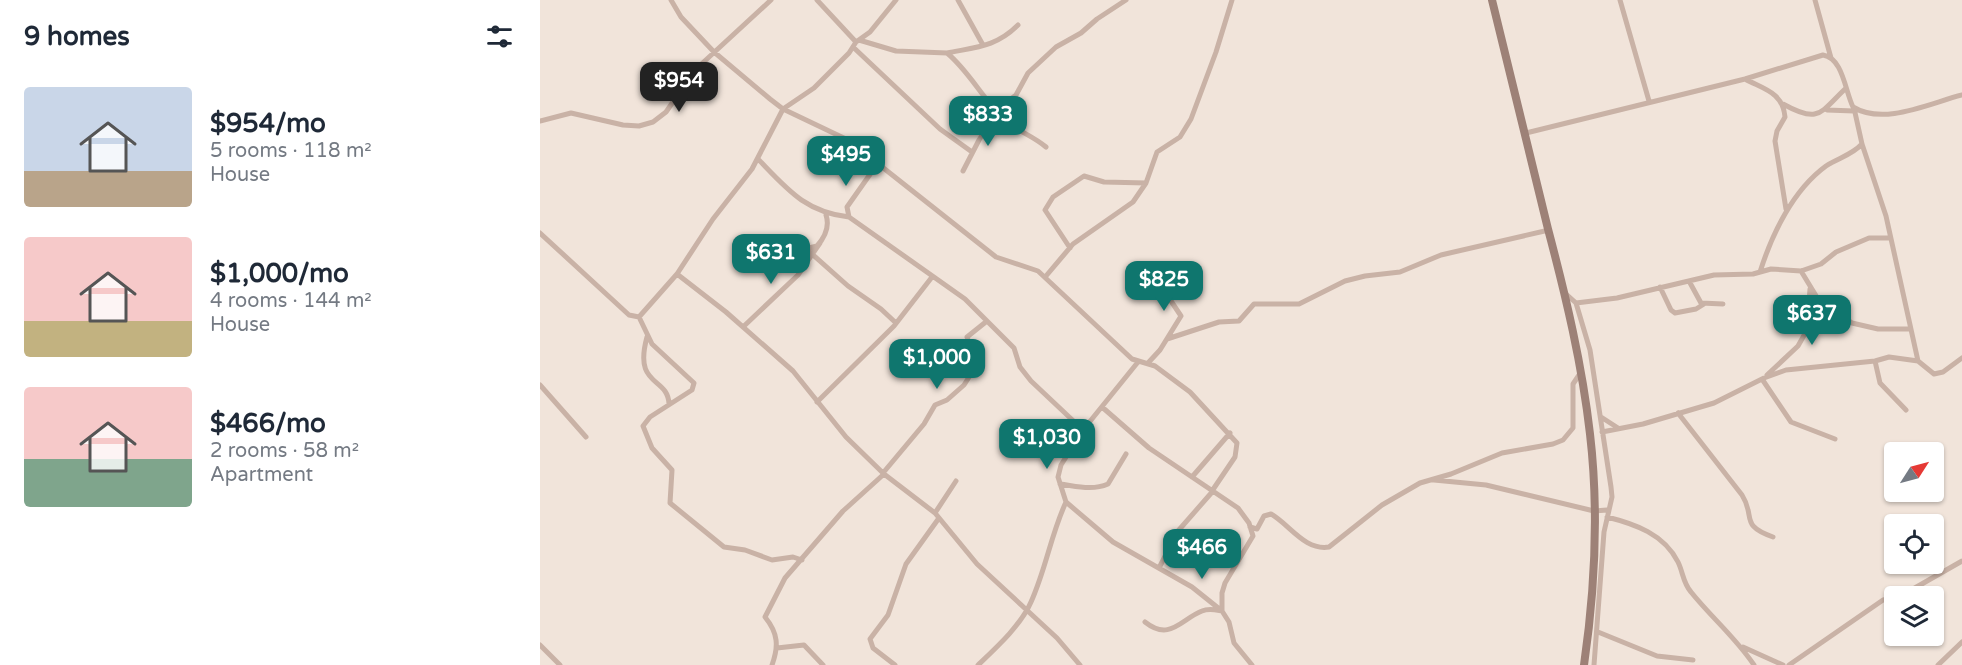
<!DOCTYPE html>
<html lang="en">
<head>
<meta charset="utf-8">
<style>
  body { margin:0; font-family:"Varela Round",sans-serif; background:#f6f6f7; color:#1f2937; height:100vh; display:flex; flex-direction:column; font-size:22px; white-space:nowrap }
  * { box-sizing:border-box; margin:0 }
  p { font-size:20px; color:#747a83 }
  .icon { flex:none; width:33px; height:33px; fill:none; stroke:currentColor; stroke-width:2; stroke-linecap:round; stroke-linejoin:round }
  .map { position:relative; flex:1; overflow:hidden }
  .drawer { display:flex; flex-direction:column; background:#fff; width:540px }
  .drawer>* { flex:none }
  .needle { width:39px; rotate:54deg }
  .tools { position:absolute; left:1344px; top:442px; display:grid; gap:12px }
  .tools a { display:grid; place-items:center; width:60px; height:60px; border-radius:6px; background:#fff; box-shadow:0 2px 4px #0004; font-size:30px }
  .price { position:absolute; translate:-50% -51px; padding:0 14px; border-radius:12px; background:#0f766e; color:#fff; font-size:20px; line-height:39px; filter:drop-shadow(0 2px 3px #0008) }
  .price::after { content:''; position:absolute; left:50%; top:36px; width:18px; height:14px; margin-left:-9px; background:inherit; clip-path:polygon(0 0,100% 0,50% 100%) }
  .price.active { background:#222; color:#fff }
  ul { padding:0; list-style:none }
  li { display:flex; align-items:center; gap:18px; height:150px; padding:0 24px }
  li span { display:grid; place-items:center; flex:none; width:168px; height:120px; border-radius:6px; color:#555 }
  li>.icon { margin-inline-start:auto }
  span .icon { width:72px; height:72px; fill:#fffc; stroke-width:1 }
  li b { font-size:26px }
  h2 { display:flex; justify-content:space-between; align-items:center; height:72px; padding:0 24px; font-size:26px }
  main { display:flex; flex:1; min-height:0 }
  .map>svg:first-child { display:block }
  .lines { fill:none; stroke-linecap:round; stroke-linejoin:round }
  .street { stroke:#c9b2a6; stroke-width:5 }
  .secondary { stroke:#9d8177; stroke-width:8 }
</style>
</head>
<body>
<main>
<section class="drawer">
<h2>9 homes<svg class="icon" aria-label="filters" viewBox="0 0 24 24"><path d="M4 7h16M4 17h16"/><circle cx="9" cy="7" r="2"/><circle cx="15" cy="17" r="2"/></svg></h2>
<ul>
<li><span style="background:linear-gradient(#c9d6e8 70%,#b9a48a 0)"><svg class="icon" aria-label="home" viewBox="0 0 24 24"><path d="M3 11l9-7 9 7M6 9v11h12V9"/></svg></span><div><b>$954/mo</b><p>5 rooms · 118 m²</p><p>House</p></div></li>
<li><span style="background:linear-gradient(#f6c9c9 70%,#c2b280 0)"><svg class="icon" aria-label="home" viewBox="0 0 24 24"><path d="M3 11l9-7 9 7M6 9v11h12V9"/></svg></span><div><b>$1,000/mo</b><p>4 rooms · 144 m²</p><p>House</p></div></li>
<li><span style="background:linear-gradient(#f6c9c9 60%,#7fa58c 0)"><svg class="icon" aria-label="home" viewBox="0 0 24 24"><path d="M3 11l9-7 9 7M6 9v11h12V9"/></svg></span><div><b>$466/mo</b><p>2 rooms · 58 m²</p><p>Apartment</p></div></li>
</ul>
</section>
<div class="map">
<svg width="1422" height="665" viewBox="0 0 1422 665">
  <rect width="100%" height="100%" fill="#f1e4da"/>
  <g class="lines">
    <path class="street" d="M131 0 141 17 174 52 230 99 243 109 308 140 456 257 498 271 592 359 615 366 650 392 697 443 695 457 672 491
      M277 0 316 42
      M418 0 443 45
      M1080 0 1109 101
      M1275 0 1291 58
      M319 40 356 51 407 53C429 71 442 98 463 118 476 131 492 135 506 147
      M313 47 400 129 432 152
      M407 53C436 47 456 47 478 25
      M1205 79C1223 89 1243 92 1245 117L1237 131 1235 141 1246 209
      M1243 104C1279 124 1280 113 1305 89
      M1314 108 1322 144 1346 216 1378 361
      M1287 110 1314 111
      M456 111 476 95 488 73 516 47 541 33 557 19 586 0
      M0 121 31 113 83 125 99 126 113 122 126 112 155 70 231 0
      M986 133 1205 79 1283 55C1303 58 1305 91 1313 107 1344 126 1390 103 1422 95
      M218 159C247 189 265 212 309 217L425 299 474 348 480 367 491 381 543 430
      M423 171 439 140 457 112
      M309 217 307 207 338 163
      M0 233 89 315 99 317 137 274 173 219 212 169 243 109 274 88 309 53 316 42 330 32 356 0
      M256 242 269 248 277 246C285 237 290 227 286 215
      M263 246 308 286 341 309 356 323
      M530 248 505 210 513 197 544 176 564 182 606 183
      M1261 271 1278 299 1312 323 1338 329H1370
      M1220 272C1232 234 1253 190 1286 166 1298 158 1312 155 1322 144
      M137 274 186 312 253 371 306 437 344 474 395 513 437 564 517 638 540 665
      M506 276 533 244 593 202 606 183 617 152 640 137 651 119 676 52 692 0
      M1149 281 1161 303 1183 304
      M1120 287 1131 310 1135 313 1156 309 1164 304
      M1026 294 1036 303 1050 350 1071 487 1072 497 1064 532 1054 665
      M1036 303 1077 298 1174 275 1213 274 1231 269 1261 271 1281 264 1296 252 1329 238H1350
      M99 317 112 344 154 383 152 390 110 417 103 426 112 448 132 470 130 503 184 547 205 550 232 560 253 557 262 560
      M203 327 258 275 280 243
      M107 337C93 388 128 376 129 404
      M627 339 679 322 699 321 714 304H759L805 281 825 276 860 272 901 255 1009 230
      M1335 361 1340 383 1366 410
      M608 363 620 350 641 316 627 295 642 279
      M1227 375 1258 346 1267 330 1270 289
      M1222 379 1251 422 1295 439
      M0 385 46 437
      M277 402 354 326 392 277
      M562 407 609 448 698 508 709 523 713 536 685 583 682 593V611L689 622 694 643 712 665
      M1138 413 1202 495C1216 517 1199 525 1233 537
      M1061 417 1078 428
      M1062 432 1103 424 1174 403 1224 378 1246 370 1335 361 1349 357 1378 361 1394 374 1403 372 1422 358
      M343 473 384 424 395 405 407 400 424 385 431 374 432 352 427 337 447 321
      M652 477 690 433
      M894 480 946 485 1054 511 1067 510
      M520 484C536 486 552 491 568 484L586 454
      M526 502 573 542 652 587 682 611C676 610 669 608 662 611 641 619 630 642 605 622
      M395 513 416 481
      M1067 517C1095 524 1124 534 1138 562 1143 572 1143 583 1151 592 1171 617 1196 638 1214 665
      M710 527 717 529 724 516 731 514C750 525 765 551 789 547L842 505 880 483 911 474 962 453 1013 444 1023 440 1033 428V384L1041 372
      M619 568 638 531 673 491
      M1359 597 1422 561
      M1058 632 1117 656 1153 660
      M0 645 20 665
      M1203 647 1243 665
      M237 648 264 645 283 665
      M232 665C239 646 238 633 225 617L245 578 303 511 344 474
      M355 665 333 648 330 639 348 615 366 564 399 518
      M438 665C457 647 481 625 491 602 506 569 511 534 526 502L518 477 521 465 543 430 598 362
      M1249 665 1343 600 1354 598
      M1398 665 1422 642"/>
    <path class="secondary" d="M952 0C971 76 989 153 1008 229 1026 297 1042 364 1050 434 1059 511 1055 589 1044 665"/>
  </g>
</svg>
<div class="tools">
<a><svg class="needle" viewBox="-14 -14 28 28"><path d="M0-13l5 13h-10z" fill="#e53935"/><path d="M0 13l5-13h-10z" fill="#747a83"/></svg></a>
<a><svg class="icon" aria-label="locate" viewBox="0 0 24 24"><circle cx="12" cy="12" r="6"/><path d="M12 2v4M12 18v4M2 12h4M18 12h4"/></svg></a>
<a><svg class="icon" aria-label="layers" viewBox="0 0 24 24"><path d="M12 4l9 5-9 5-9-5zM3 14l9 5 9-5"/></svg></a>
</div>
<b class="price active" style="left:139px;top:113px">$954</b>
<b class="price" style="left:448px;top:147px">$833</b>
<b class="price" style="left:306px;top:187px">$495</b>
<b class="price" style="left:231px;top:285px">$631</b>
<b class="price" style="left:624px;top:312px">$825</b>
<b class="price" style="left:1272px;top:346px">$637</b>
<b class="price" style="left:397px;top:390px">$1,000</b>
<b class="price" style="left:507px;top:470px">$1,030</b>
<b class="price" style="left:662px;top:580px">$466</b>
</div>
</main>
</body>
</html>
